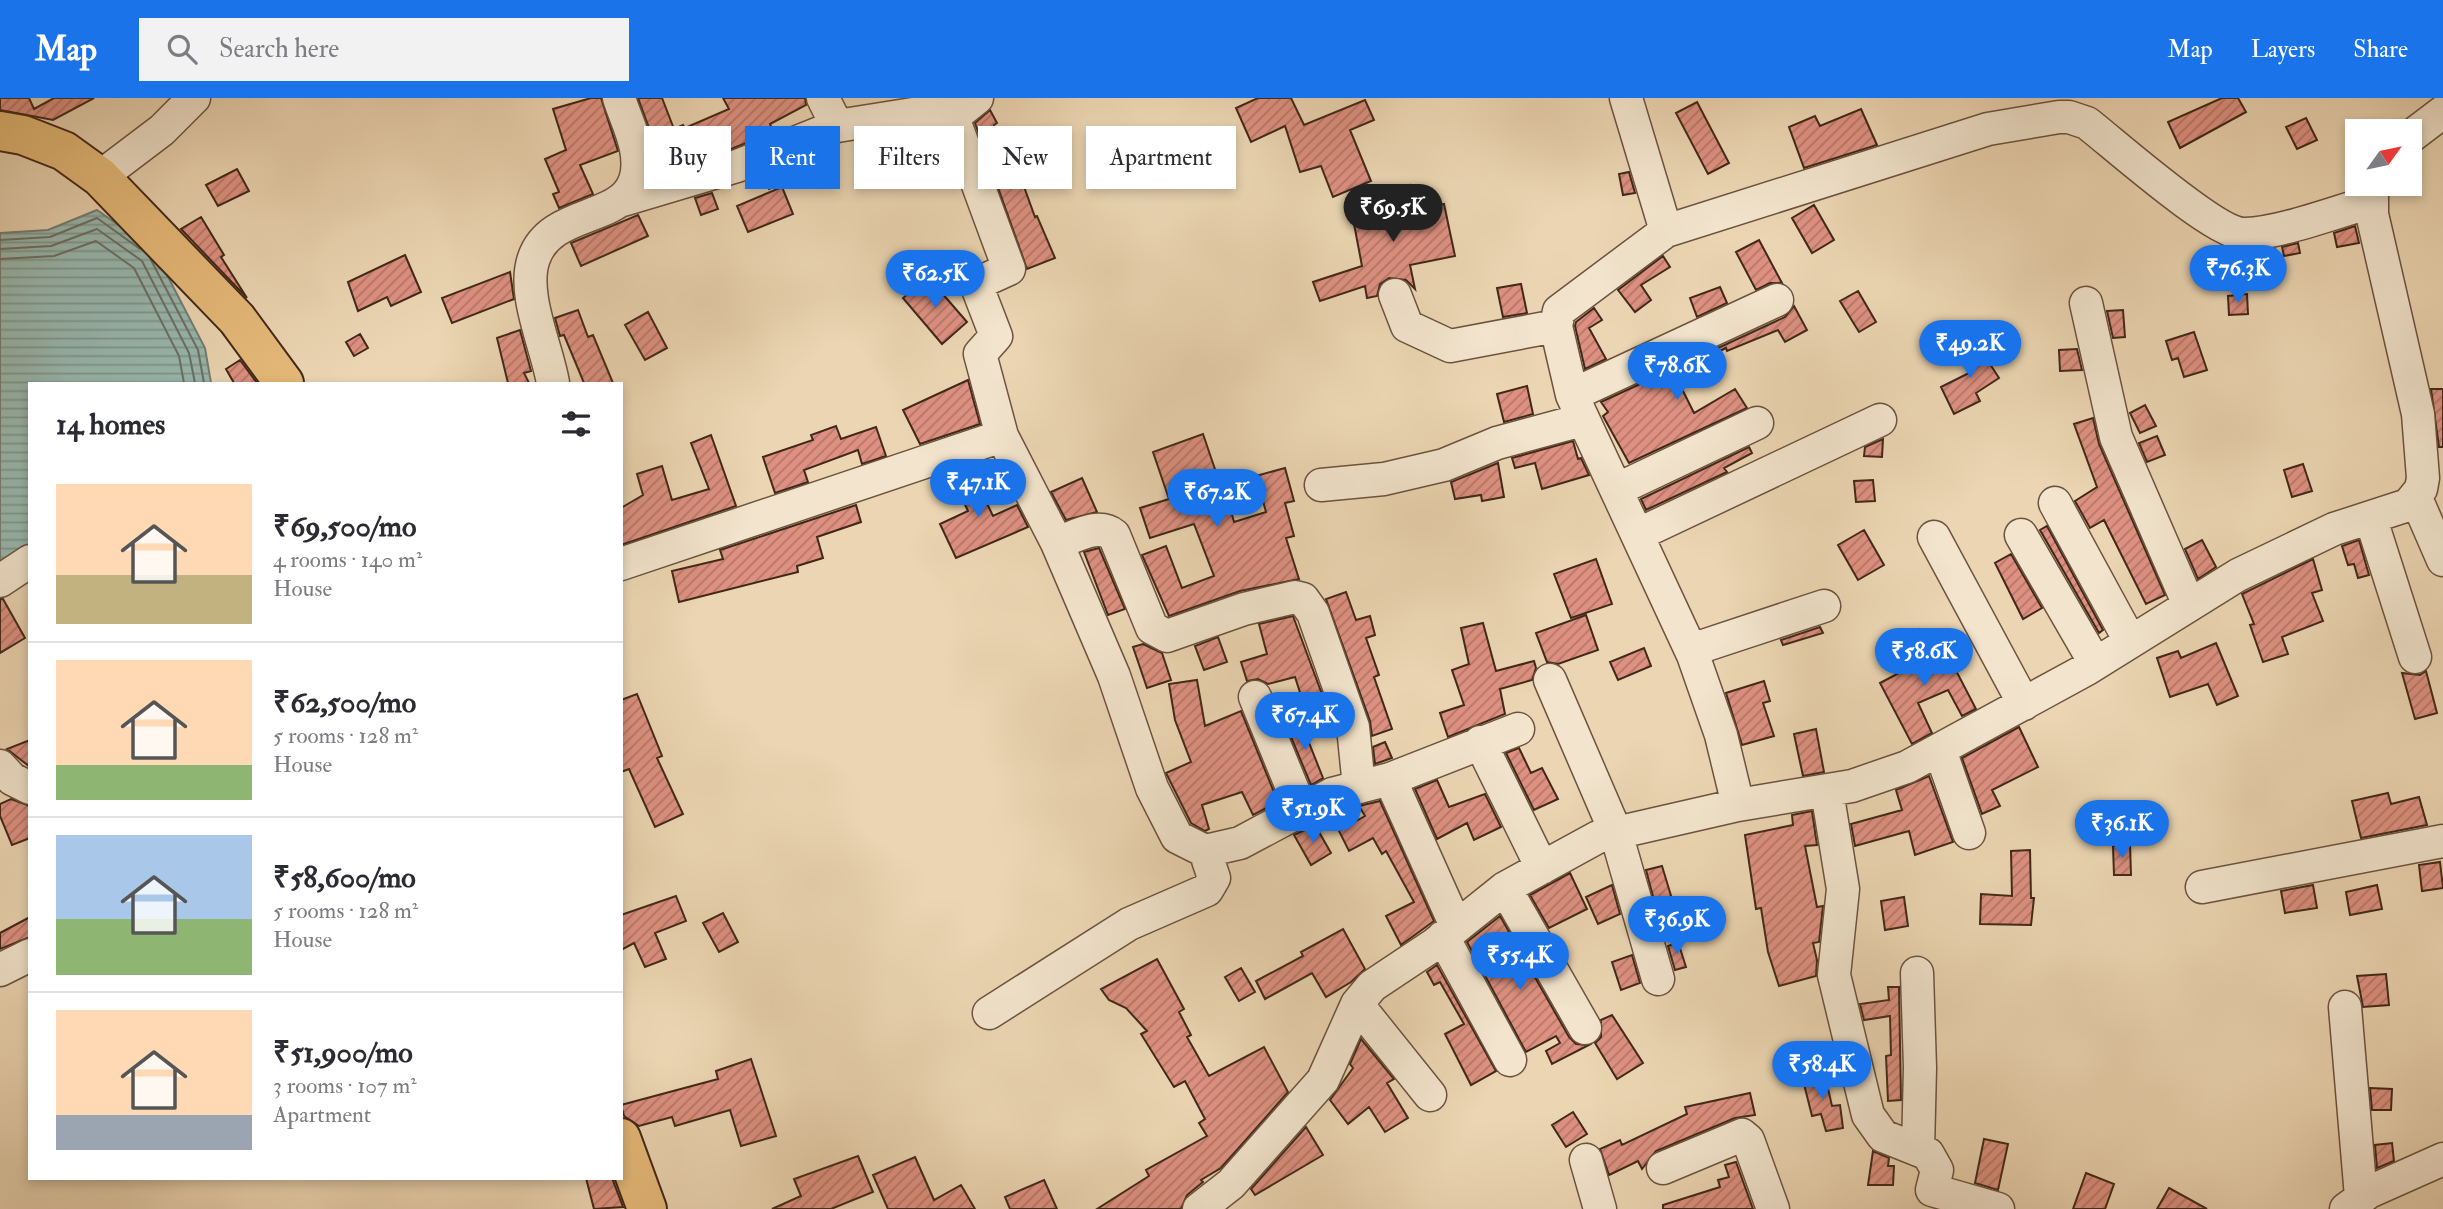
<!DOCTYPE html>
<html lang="en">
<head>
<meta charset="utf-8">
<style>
  body { margin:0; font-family:"IM FELL Double Pica",serif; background:#f2f2f3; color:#2b2b33; height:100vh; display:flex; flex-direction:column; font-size:26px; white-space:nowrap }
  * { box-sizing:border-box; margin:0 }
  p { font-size:23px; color:#7c7c81 }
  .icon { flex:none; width:38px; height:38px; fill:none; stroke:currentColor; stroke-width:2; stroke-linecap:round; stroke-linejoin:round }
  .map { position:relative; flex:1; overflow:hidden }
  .sheet { position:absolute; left:28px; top:284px; width:595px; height:798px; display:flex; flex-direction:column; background:#fff; border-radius:0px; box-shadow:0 4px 10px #0003 }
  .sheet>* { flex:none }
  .top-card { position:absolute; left:644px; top:28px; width:665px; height:63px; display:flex; gap:14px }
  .needle { width:46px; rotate:57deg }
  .tools { position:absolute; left:2345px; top:21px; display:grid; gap:14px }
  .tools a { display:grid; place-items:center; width:77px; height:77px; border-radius:0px; background:#fff; box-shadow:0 4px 10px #0003; font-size:35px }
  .price { position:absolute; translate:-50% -60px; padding:0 16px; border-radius:24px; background:#1a73e8; color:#fff; font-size:23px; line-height:46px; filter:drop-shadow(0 2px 4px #0008) }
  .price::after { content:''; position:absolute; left:50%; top:42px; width:21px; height:16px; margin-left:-10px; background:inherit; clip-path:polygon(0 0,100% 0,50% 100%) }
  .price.on { background:#222; color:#fff }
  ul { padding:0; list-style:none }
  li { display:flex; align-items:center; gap:21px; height:175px; padding:0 28px }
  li+li { border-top:2px solid #e1e1e2 }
  li span { display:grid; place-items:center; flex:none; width:196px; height:140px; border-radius:0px; color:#555 }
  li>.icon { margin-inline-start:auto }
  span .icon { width:84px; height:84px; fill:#fffc; stroke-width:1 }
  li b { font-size:30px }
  h2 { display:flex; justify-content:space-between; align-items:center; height:84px; padding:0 28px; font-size:30px }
  .tag { padding:0 24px; border-radius:0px; background:#fff; box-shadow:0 4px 10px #0003; font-size:24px; line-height:63px }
  .tag.on { background:#1a73e8; color:#fff }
  header { display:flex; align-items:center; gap:42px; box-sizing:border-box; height:98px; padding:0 35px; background:#1a73e8; color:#fff }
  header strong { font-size:33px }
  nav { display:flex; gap:38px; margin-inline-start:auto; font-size:24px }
  .search { width:490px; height:63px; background:#f2f2f3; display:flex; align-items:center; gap:18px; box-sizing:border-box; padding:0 24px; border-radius:0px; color:#7c7c81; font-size:26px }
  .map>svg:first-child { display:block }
  .water { fill:url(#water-rules); stroke:#757e73; stroke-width:2 }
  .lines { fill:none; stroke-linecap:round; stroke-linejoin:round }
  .shore { stroke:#6c7064; stroke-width:2 }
  .building { fill:url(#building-hatch); stroke:#412818; stroke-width:2 }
  .minor-casing { stroke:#6c533e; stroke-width:35 }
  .major-casing { stroke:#412818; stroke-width:42 }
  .minor { stroke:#f2e4cd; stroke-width:32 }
  .major { stroke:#e6ba79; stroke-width:38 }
</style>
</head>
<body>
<header>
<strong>Map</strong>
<div class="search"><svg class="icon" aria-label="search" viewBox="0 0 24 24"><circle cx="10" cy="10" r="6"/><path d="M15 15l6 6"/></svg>Search here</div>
<nav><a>Map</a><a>Layers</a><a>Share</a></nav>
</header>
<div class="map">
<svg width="2443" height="1111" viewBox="0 0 2443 1111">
  <defs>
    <pattern id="water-rules" width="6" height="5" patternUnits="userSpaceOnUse" patternTransform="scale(1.75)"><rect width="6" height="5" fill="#98b8af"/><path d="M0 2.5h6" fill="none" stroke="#7e968d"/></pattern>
    <pattern id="building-hatch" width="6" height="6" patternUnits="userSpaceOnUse" patternTransform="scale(1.75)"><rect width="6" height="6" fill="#de9181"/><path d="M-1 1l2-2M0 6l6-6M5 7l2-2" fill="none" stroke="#b67669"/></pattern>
  </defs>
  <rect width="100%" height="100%" fill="#ebd5b2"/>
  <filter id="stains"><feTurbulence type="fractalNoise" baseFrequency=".00286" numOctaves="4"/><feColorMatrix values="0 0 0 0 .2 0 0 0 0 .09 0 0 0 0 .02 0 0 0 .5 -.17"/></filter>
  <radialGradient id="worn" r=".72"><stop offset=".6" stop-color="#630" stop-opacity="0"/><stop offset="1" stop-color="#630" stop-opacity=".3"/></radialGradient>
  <path class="water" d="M97 112 154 152 205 250 211 285H30V452L0 474V135L48 132Z"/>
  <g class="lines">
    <path class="shore" d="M0 142 50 139 97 120 140 151
      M0 151 51 148 97 131 142 163 189 255 195 285
      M0 161 54 158 96 143 134 170 179 258 184 285
      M151 162 198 252 204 285"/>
  </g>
  <path class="building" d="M0 0H29L34 11 54 0H94L53 22 0 12Z
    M591 0H601L618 53 580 67 593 96 559 110 553 96 559 94 545 61 566 52 553 11Z
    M638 0H662L674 31 683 27 685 30 729 11 723 0H805L806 7 770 26 774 34 731 51 655 73 653 41Z
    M1258 0H1291L1304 27 1365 2 1374 22 1350 32 1371 83 1333 99 1321 68 1300 74 1285 28 1251 44 1236 10Z
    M2222 0H2238L2246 14 2180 50 2168 24Z
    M1697 4 1729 65 1708 76 1676 15Z
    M1861 11 1877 47 1804 70 1789 29 1815 18 1820 28Z
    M990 12 997 25 994 27 1013 89 1023 86 1035 119 1037 118 1055 160 1027 171 975 25Z
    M2306 20 2317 42 2297 51 2286 29Z
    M938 32 949 61 945 62 930 33Z
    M784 69 790 83 769 91 763 77Z
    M237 71 249 93 218 108 206 87Z
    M1629 74 1635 95 1623 97 1619 76Z
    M1410 87 1414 112 1444 106 1455 158 1410 167 1415 191 1406 182 1389 180 1380 186 1377 198 1367 200 1365 188 1320 203 1313 184 1362 168 1354 126 1380 122 1375 92Z
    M782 89 793 116 748 134 737 108Z
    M712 95 718 111 701 117 695 100Z
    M1814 107 1834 142 1812 155 1792 120Z
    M638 117 648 138 581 168 571 145Z
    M201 119 224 157 221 159 247 200 181 131Z
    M2355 128 2359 145 2337 149 2334 135Z
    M1759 142 1782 185H1770L1756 192 1736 154Z
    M2298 145 2300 155 2284 158 2282 149Z
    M2275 151 2278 173 2256 176 2252 154Z
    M405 157 421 194 391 208 387 199 358 213 348 184Z
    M1663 158 1670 169 1641 187 1651 202 1635 214 1618 192Z
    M510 174 514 201 452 225 442 200Z
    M928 179 967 224 942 246 903 200Z
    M1521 186 1527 215 1503 219 1497 190Z
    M1720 189 1727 205 1697 219 1690 200Z
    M1858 193 1876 224 1859 234 1840 203Z
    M2247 196 2248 216 2229 217 2228 198Z
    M1794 208 1807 232 1785 244 1778 232 1727 253 1726 250 1682 271 1683 273 1675 277 1694 315 1735 291 1747 310 1629 365 1603 318 1608 314 1601 304 1785 219Z
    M1594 210 1602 222 1589 230 1606 261 1585 271 1575 228 1576 224Z
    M578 212 588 239 593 237 613 285H584L564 237 560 238 555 220Z
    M2123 212 2125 239 2113 240 2107 213Z
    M648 214 667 250 645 262 625 227Z
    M520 232 531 273 524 275 529 285H508L497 240Z
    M2194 234 2207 272 2184 279 2178 260 2172 262 2166 243Z
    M360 236 368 250 354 258 346 244Z
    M1975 243 1999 280 1976 295 1980 303 1954 316 1941 289 1971 274 1958 254Z
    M2077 251 2082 272 2060 273 2059 252Z
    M240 262 257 285H234L226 271Z
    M968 282 980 326 920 346 903 312Z
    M1527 288 1533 316 1504 324 1497 296Z
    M2431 291H2443V349H2439Z
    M2145 307 2156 328 2140 335 2130 315Z
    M2093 320 2099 346 2165 497 2146 506 2104 422 2090 430 2075 403 2097 389 2074 326Z
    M836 328 841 341 876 329 886 358 862 366 858 352 804 372 808 384 775 395 763 359 813 342 811 337Z
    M1203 336 1218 380 1222 379 1234 424 1266 414 1256 378 1285 370 1294 403 1285 405 1294 438 1286 440 1299 481 1240 493 1169 518 1142 457 1166 448 1182 490 1214 478 1194 426 1150 440 1140 410 1169 401 1153 354Z
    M711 337 736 408 621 447V410L643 397 637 376 662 368 672 402 709 391 691 345Z
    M2157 338 2165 357 2147 364 2139 345Z
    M1883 341 1882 359 1864 358 1865 349Z
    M1573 343 1578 361 1581 360 1589 377 1542 391 1535 365 1515 370 1512 360Z
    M1749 349 1752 355 1724 370 1727 374 1646 412 1641 401Z
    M1498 365 1504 399 1482 403 1481 397 1455 401 1451 384Z
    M2303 366 2312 393 2292 399 2284 372Z
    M969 368 993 418 1017 407 1028 429 956 460 940 426 968 413 950 375Z
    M1082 380 1097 414 1066 422 1051 394Z
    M1873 382 1875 403 1856 404 1854 383Z
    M856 407 861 424 817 439 823 460 797 468 798 474 679 504 672 473 723 461 720 452Z
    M2047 428 2103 532 2099 535 2040 432Z
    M1864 432 1884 467 1858 482 1838 447Z
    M2202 442 2216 469 2198 481 2185 451Z
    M2359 442 2369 477 2358 480 2354 466 2348 467 2342 448Z
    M1099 450 1125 511 1108 517 1084 454Z
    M2011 456 2042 510 2023 521 1995 465Z
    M1596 461 1612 506 1571 520 1554 476Z
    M2313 461 2322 492 2312 495 2323 523 2282 539 2288 556 2263 564 2250 527 2254 526 2242 496Z
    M1346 494 1356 522 1370 518 1375 537 1366 540 1379 577 1374 579 1392 631 1372 638 1370 623 1326 501Z
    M0 501H3L25 540 0 555Z
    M1586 517 1598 552 1558 566 1547 564 1536 535Z
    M1293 518 1326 607 1306 613 1295 579 1268 586 1258 581 1247 583 1241 564 1267 556 1259 526Z
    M1483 525 1496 573 1534 563 1536 570 1532 582 1500 591 1505 616 1448 639 1440 615 1464 607 1452 572 1469 566 1461 530Z
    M1820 529 1823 535 1783 547 1781 542Z
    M1919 531 1935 564 1948 557 1976 611 1962 618 1948 592 1918 605 1932 635 1912 646 1880 585 1918 565 1904 539Z
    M1218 539 1227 564 1204 572 1195 548Z
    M2216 545 2238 598 2217 607 2208 586 2170 599 2157 560 2178 553 2181 560Z
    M1143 546 1162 555 1171 582 1147 590 1133 549Z
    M1644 550 1651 568 1618 582 1610 564Z
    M2426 573 2437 615 2415 621 2402 575 2420 577Z
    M1197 582 1205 628 1241 613 1278 704 1253 717 1242 694 1202 707 1209 731 1205 733 1191 725 1166 675 1191 664 1175 622 1169 586Z
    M1764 583 1770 603 1763 605 1774 638 1742 647 1726 595Z
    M637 596 662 658 657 660 683 716 655 729 629 671 621 674V602Z
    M1300 622 1323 680 1311 687 1286 627Z
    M2019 629 2038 669 1992 692 2000 708 1982 716 1962 660Z
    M1816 631 1824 674 1803 678 1794 636Z
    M30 642V669L7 651Z
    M1385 644 1392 660 1375 666 1373 649Z
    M1519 650 1531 675 1542 670 1558 701 1534 712 1506 655Z
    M1929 678 1953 744 1915 757 1909 733 1855 748 1851 726 1902 712 1896 692Z
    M1437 682 1449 709 1485 696 1501 729 1474 742 1467 725 1437 741 1415 691Z
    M2388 695 2391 706 2419 699 2427 727 2361 740 2352 703Z
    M11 701 30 708V740L12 747 0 718V706Z
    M1380 703 1434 823 1401 847 1386 818 1414 804 1386 753 1382 756 1373 740 1349 753 1339 733 1365 718 1359 708Z
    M1812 713 1817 747 1805 748 1817 809 1823 808 1819 844 1813 845 1817 862 1816 878 1779 888 1768 854 1761 810 1756 811 1745 737 1793 727 1792 717Z
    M1315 727 1331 755 1311 767 1294 737Z
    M2130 747 2131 777H2114L2113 748Z
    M2030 752 2031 800H2034L2031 827 1980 826 1981 796 2012 798 2011 753Z
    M2440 764 2443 790 2422 793 2419 767Z
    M1662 768 1672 801 1655 806 1646 772Z
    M1570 775 1587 811 1549 830 1530 797Z
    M1612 787 1620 816 1598 826 1586 799Z
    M2313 787 2317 810 2285 815 2281 793Z
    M2377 787 2382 811 2350 817 2346 794Z
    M676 798 686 823 655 835 666 861 645 869 634 845 621 852V817Z
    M1904 799 1908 828 1885 832 1881 803Z
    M723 815 738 844 719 854 703 825Z
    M1500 818 1569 939 1576 946 1589 947 1552 966 1546 953 1560 945 1556 938 1526 954 1467 844Z
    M30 819V839L0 851V835Z
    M1343 831 1365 871 1351 884 1326 899 1312 875 1265 901 1256 883 1303 858 1301 854Z
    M1678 844 1686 869 1675 872 1668 848Z
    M1632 857 1640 885 1621 892 1612 864Z
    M1157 861 1184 911 1179 914 1191 937 1187 939 1209 978 1264 949 1288 994 1221 1070 1201 1082 1203 1084 1187 1097 1181 1111H1097L1149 1078 1146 1072 1207 1038 1199 1025 1205 1021 1185 983 1174 989 1141 936 1147 933 1126 910 1109 902 1101 891Z
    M1437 867 1496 973 1471 987 1445 936 1464 926 1440 884 1434 887 1427 874Z
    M1241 870 1255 894 1239 903 1225 879Z
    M2386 876 2389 907 2363 909 2357 878Z
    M1888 889H1899L1901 1002 1888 1003 1886 958 1891 957 1890 918 1864 922 1860 906 1889 902Z
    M1612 917 1643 965 1617 981 1595 945 1601 939V922Z
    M1361 941 1394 981 1387 985 1408 1020 1385 1034 1369 1009 1348 1026 1330 1002 1353 970 1350 966Z
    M751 961 776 1038 741 1048 730 1012 675 1028 672 1019 639 1028 624 1018 621 1007 718 981 716 973Z
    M1824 973 1832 1008 1840 1007 1843 1030 1826 1033 1821 1016 1812 1018 1802 978Z
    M2370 990 2392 991 2391 1012H2372Z
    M1750 995 1755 1017 1735 1020 1656 1053 1642 1071 1638 1063 1609 1077 1600 1051 1620 1042 1622 1047 1687 1016 1685 1009Z
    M1573 1014 1587 1036 1566 1049 1552 1027Z
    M1306 1029 1323 1057 1255 1097 1251 1091Z
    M1984 1041 2008 1046 1998 1092 1975 1085Z
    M2392 1045 2394 1063 2377 1070 2375 1047Z
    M1873 1053 1889 1060 1888 1068H1894L1893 1087H1868Z
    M858 1058 873 1094 831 1111H772L801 1098 794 1081Z
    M915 1059 934 1102 961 1087 975 1111H888L873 1077Z
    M1736 1064 1753 1111H1663V1107L1720 1089 1718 1082 1729 1079 1725 1067Z
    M2086 1075 2114 1086 2105 1111H2073Z
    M586 1080H612L623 1109 594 1111Z
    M1044 1082 1057 1111H1010L1005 1099Z
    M2169 1090 2207 1111H2157Z"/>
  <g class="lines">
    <g class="minor-casing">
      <path id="minor" d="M823 0 837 28
        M1626 0 1666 133
        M2410 39 2443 14
        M100 79 162 32 194 0
        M623 102 737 68 837 28 913 16 962 12 977 0
        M1395 197 1407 228 1450 248 1556 228
        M2086 205 2116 339 2189 507
        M553 285C547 249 521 195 534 160 554 102 651 131 636 51 633 34 624 16 619 0
        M1572 297 1777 202
        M1002 338 1057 445 1114 578 1152 690 1177 739 1205 753 1240 745 1332 696 1390 681 1456 828
        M1321 387 1384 381 1444 367 1497 345 1582 322
        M1618 391 1757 325
        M2416 400 2443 462
        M2055 405 2130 543
        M2371 421 2415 559
        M1639 436 1880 322
        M2021 437 2095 565
        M1934 439 2024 606
        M1057 445C1075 439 1098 424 1114 437L1152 530 1167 538 1244 511 1295 499 1303 501 1313 515 1353 629 1359 689
        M621 466 1002 338 980 256 996 238 976 186 1009 171 951 14
        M0 483 30 463
        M1691 552 1824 508
        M1550 582 1616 735 1658 881
        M1255 599 1302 714
        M1480 644 1542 770
        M1940 652 1969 735
        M0 668 12 681 30 690
        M1390 681 1518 631
        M1827 693 1843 791 1834 877 1868 1017 1883 1038 1928 1056 1937 1072 1932 1092 1998 1111
        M1738 707 1721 637 1693 557 1572 297 1556 228 1559 213 1666 133 1988 31 2059 19H2069L2087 25C2114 46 2216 137 2245 136 2281 135 2335 114 2371 104
        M2202 789 2443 743
        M1505 790 1585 930
        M1443 839 1510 962
        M0 872 30 857
        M1917 875 1920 970 1918 1052
        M1357 906 1430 997
        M2345 909 2361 1099
        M989 915 1129 826 1207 792 1214 780 1205 753
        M1586 1062 1600 1111
        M1663 1070 1742 1037 1748 1042 1773 1111
        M1199 1111 1231 1086 1323 982 1357 906 1372 888 1435 846 1505 790 1598 739 1738 707 1852 688 1907 669 2087 571 2238 477 2334 431 2408 407 2421 391 2423 380 2418 316 2372 116V86
        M2346 1111 2369 1094 2443 1061"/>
    </g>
    <g class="major-casing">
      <path id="major" d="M0 33 23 37 64 53 100 79 237 221 284 285
        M621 1040 647 1111"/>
    </g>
    <use href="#minor" class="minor"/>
    <use href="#major" class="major"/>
  </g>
  <rect width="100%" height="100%" filter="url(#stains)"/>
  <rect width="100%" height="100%" fill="url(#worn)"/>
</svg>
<div class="tools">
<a><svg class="needle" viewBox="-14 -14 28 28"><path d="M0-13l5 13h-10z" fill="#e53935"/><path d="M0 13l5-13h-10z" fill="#7c7c81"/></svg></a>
</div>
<b class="price on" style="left:1393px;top:146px">₹69.5K</b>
<b class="price" style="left:2238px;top:207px">₹76.3K</b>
<b class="price" style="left:935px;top:212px">₹62.5K</b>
<b class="price" style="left:1970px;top:282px">₹49.2K</b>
<b class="price" style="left:1677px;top:304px">₹78.6K</b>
<b class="price" style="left:978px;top:421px">₹47.1K</b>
<b class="price" style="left:1217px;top:431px">₹67.2K</b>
<b class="price" style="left:1924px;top:590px">₹58.6K</b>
<b class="price" style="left:1305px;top:654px">₹67.4K</b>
<b class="price" style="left:1313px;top:747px">₹51.9K</b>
<b class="price" style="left:2122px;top:762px">₹36.1K</b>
<b class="price" style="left:1677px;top:858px">₹36.9K</b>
<b class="price" style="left:1520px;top:894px">₹55.4K</b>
<b class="price" style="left:1822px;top:1003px">₹58.4K</b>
<div class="top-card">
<a class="tag">Buy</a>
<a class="tag on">Rent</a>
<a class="tag">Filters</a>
<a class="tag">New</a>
<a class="tag">Apartment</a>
</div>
<section class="sheet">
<h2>14 homes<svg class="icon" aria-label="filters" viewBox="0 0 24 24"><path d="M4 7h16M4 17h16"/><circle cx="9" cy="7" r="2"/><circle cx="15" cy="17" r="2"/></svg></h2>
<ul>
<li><span style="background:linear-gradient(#ffd9b3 65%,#c2b280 0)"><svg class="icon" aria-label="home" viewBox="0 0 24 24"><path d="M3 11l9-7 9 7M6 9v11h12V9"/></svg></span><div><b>₹69,500/mo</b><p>4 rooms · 140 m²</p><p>House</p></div></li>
<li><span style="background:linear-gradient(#ffd9b3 75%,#8fb573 0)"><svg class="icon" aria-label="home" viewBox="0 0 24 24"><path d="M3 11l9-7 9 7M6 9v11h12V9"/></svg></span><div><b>₹62,500/mo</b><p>5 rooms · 128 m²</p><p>House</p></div></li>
<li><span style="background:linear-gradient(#a9c7e8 60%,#8fb573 0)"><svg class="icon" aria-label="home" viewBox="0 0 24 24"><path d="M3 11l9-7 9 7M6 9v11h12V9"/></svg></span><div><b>₹58,600/mo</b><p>5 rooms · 128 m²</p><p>House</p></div></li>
<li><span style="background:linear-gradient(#ffd9b3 75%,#9aa5b1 0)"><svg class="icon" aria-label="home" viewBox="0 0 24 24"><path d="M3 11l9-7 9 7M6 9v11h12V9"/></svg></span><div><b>₹51,900/mo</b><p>3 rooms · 107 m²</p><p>Apartment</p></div></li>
</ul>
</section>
</div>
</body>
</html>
